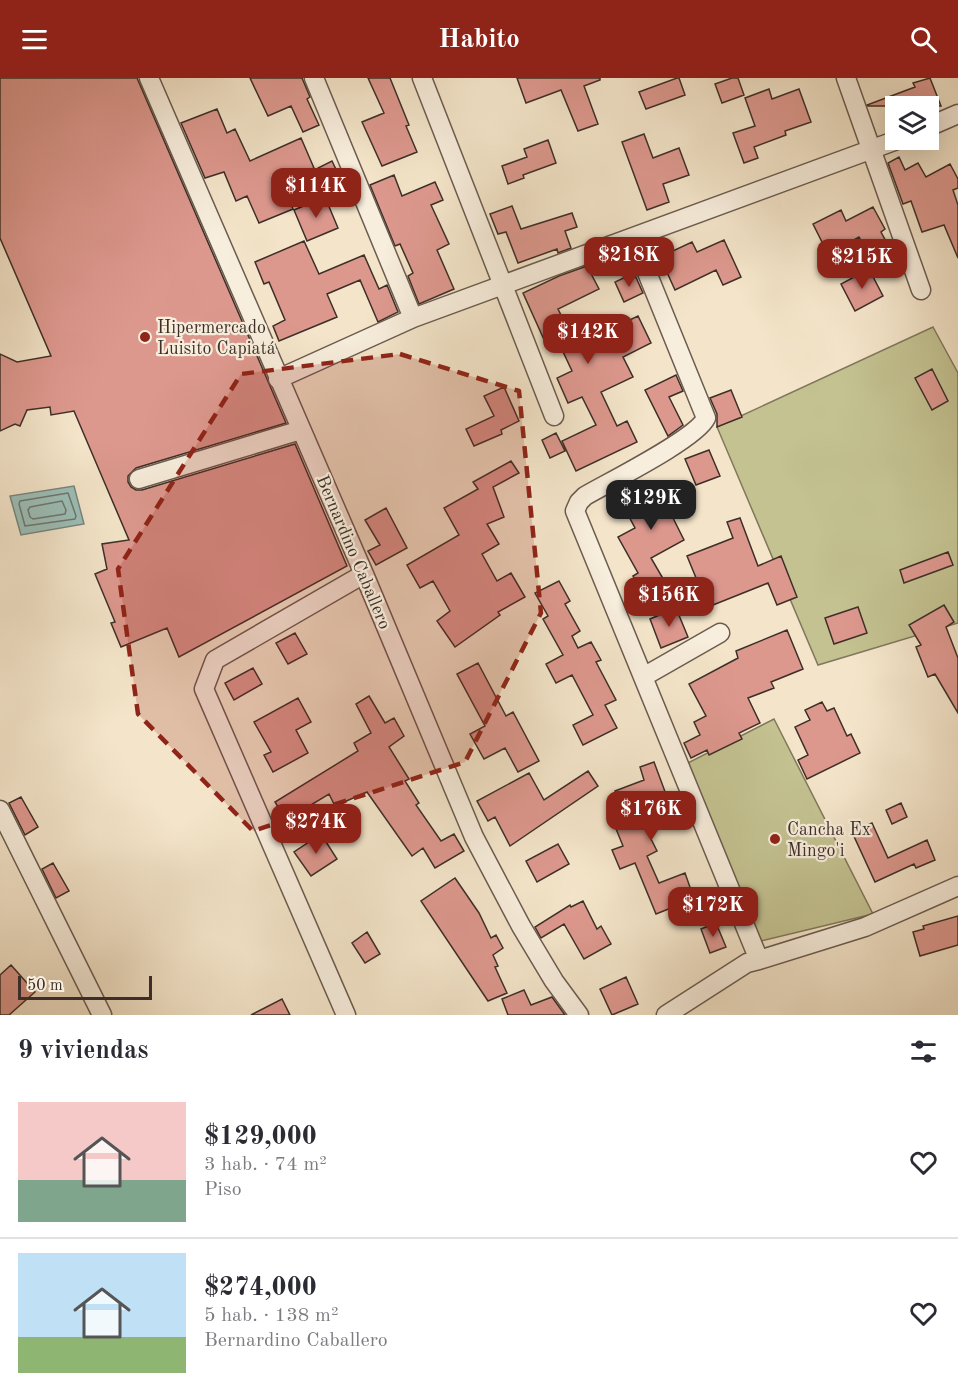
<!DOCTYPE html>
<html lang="es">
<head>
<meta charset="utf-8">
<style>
  body { margin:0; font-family:"Old Standard TT",serif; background:#f7f7f7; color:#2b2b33; height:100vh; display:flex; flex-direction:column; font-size:22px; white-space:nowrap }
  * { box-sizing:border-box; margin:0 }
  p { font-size:20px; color:#7c7c81 }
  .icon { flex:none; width:33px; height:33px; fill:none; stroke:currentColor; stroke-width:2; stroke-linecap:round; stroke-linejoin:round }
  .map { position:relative; height:937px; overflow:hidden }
  .details { display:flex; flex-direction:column; background:#fff; flex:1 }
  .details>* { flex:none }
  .controls { position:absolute; left:885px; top:18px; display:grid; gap:12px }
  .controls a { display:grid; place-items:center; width:54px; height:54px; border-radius:0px; background:#fff; box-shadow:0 6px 24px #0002; font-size:30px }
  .scale { position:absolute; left:18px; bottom:15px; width:134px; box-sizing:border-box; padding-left:6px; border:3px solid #3d2f28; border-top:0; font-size:16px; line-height:21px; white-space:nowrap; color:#3d2f28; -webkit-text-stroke:4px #f8eedd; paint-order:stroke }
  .price { position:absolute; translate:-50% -51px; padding:0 14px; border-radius:12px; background:#8f2418; color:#fff; font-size:20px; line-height:39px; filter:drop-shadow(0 2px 3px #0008) }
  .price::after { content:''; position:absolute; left:50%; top:36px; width:18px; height:14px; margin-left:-9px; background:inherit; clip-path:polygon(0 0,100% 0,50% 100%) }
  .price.on { background:#222; color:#fff }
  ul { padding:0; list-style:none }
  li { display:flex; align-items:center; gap:18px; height:150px; padding:0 18px }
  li+li { border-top:2px solid #e1e1e2 }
  li span { display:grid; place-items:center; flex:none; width:168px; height:120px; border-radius:0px; color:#555 }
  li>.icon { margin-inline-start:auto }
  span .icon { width:72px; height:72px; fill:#fffc; stroke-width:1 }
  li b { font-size:26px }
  h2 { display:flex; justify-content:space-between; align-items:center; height:72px; padding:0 18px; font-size:26px }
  header { display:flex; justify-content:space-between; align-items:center; height:78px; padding:0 18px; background:#8f2418; color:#fff; font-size:27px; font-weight:600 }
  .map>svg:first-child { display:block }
  .green { fill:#c4c291; stroke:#80785c; stroke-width:1.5 }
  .water { fill:#9cbfb8; stroke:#76857e; stroke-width:1.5 }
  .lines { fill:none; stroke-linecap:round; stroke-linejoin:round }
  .shore { stroke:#6c7770; stroke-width:1.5 }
  .building { fill:#dd988e; stroke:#3d2f28; stroke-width:1.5 }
  .minor-casing { stroke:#6b5c50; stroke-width:21 }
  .minor { stroke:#f8eedd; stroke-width:18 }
  .marked { fill:#8f2418; fill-opacity:0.2; stroke:#8f2418; stroke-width:4.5; stroke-dasharray:12 8; stroke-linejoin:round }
  .poi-dot { fill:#8f2418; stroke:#f8eedd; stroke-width:2 }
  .labels { text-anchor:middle; stroke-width:4.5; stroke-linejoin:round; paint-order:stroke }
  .poi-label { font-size:18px; fill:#3d2f28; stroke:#f8eedd; text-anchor:start }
  .street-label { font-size:18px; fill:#3d2f28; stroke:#f8eedd }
</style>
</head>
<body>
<header><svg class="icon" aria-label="menu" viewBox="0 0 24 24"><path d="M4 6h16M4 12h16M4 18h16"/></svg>Habito<svg class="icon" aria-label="search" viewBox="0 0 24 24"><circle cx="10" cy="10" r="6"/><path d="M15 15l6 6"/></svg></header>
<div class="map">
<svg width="958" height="937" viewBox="0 0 958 937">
  <rect width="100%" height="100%" fill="#f4e5ca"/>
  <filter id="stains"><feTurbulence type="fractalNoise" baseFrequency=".00333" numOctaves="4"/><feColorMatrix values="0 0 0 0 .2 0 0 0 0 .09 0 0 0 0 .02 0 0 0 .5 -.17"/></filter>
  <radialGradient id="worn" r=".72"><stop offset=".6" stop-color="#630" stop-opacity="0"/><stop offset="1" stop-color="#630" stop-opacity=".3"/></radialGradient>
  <path class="green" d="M933 249 958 295V545L818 587 717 349Z
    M774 641 873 836 757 864 684 687Z"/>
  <path class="water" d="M74 408 84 446 21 457 10 418Z"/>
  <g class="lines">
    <path class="shore" d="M68 415 76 438 75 441 25 448 19 426 20 423Z
      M62 423 66 432 65 436 33 441 30 439 28 432 30 429Z"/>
  </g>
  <path class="building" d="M0 0H137L286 345 136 390 128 398V404L131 409 136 412H142L295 366 347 488 179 579 167 550 121 569 111 545 115 544 95 496 107 491 102 466 129 462 74 333 51 337 50 329 27 332 20 348 15 346 0 353V276L17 284 51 278 0 160Z
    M250 0H302L310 19 307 21 319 47 303 54 291 28 268 38Z
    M368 0H390L409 47 406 48 417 74 382 88 362 44 384 35Z
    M517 0H600V2L584 8 598 46 578 53 561 12 526 25Z
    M677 0H679L685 17 646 31 639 14Z
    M732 0H738L744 17 722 25 715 6Z
    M930 0 941 28H868L867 27 915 9 913 5Z
    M769 11 772 21 799 11 811 44 785 53 786 57 754 69 758 80 744 85 733 55 755 48 745 20Z
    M217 31 227 55 235 51 250 83 301 60 314 90 282 104 293 131 259 145 247 118 236 123 224 94 205 100 181 45Z
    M644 56 653 80 679 70 689 97 663 106 669 124 647 132 622 64Z
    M548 62 556 85 523 97 524 100 508 106 502 88 527 79 524 71Z
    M899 79 905 92 918 85 926 99 950 86 958 101V110L953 112 958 127V180L944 147 922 154 911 123 903 126 888 85Z
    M332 83 342 104 327 110 318 90Z
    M394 97 402 118 435 104 443 122 431 127 449 166 437 172 454 211 419 226 408 198 413 195 400 166 395 168 370 107Z
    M325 119 338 150 307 163 294 132Z
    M512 128 521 151 572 135 577 149 565 153 571 170 558 175 557 171 518 185 506 154 498 156 490 136Z
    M873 129 885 151 881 154 895 180 876 190 859 159 828 176 813 146 841 132 846 143Z
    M724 162 741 199 723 207 716 192 675 212 660 179 692 164 697 174Z
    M304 163 319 196 364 177 379 211 387 207 398 234 378 244 360 202 327 216 337 239 279 263 273 248 285 242 269 204 264 206 255 184Z
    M587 188 599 211 558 231 572 259 575 258 583 274 623 254 619 247 638 238 651 265 623 279 633 299 601 314 617 348 627 343 637 364 576 393 562 363 596 347 582 319 568 325 557 300 572 293 557 261 546 266 523 215 559 198Z
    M869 191 883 218 855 233 841 206Z
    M634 195 643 215 624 224 615 204Z
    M932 291 948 323 932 332 915 300Z
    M676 297 683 313 669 319 683 347 668 358 645 312Z
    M504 309 519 343 501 352 502 356 474 368 466 351 494 338 484 318Z
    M731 312 742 339 717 349V336L710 320Z
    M556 355 565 373 550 380 542 362Z
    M709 372 720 398 696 407 685 381Z
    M511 383 519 395 493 409 504 439 487 446 499 466 482 476 497 503 511 495 525 519 498 534 500 537 455 569 437 543 450 533 433 503 420 510 407 487 459 457 444 430 478 411 473 404Z
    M645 407 651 417 660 412 664 420 685 412 691 428 671 436 684 462 651 480 665 504 644 516 633 498 638 495 618 459 635 450 619 420Z
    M386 430 407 470 376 487 368 473 380 467 365 442Z
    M740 440 758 488 781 478 797 519 777 527 768 505 708 529 687 478 733 460 727 444Z
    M948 474 953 487 904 505 900 492Z
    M559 503 570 523 565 526 580 553 572 558 578 570 591 564 601 582 596 584 616 622 605 627 617 650 583 667 573 647 593 637 572 597 556 605 546 586 563 577 543 541 548 538 535 515Z
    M944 527 954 544 946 549 958 580V635L935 596 928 599 916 569 921 567 909 547Z
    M858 529 867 555 834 566 825 540Z
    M676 530 688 559 661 570 650 541Z
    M787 552 803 591 771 604 774 610 748 620 760 645 739 655 742 661 709 677 707 672 691 680 684 665 700 657 694 644 706 638 689 606 738 580 736 573Z
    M295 555 307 576 288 586 276 565Z
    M478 585 506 638 513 634 539 683 518 694 505 670 484 681 470 656 485 648 457 596Z
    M253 590 262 606 234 622 225 605Z
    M369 618 385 645 394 640 404 658 389 669 409 701 405 703 419 725 416 727 441 763 454 756 464 773 435 790 423 770 412 778 367 714 335 728 329 716 286 742 275 724 358 673 354 665 371 655 356 626Z
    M298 620 311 644 296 652 308 675 273 694 264 677 271 674 254 644Z
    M822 624 827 633 834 630 847 658 851 656 860 675 807 701 798 682 808 677 795 649 810 642 805 632Z
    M654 684 667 719 671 717 681 743 648 755 657 773 647 778 659 805 685 795 692 815 696 813 704 834 682 842 676 828 656 836 635 785 620 791 612 772 623 768 612 741 624 736 615 713 644 702 640 689Z
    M588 693 598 708 510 768 495 739 488 743 477 723 529 695 544 722Z
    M21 719 38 749 25 757 9 725Z
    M901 725 907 739 892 746 886 732Z
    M872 745 888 780 927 762 935 782 916 790 914 786 875 804 852 754Z
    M321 756 337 781 311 798 294 774Z
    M558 766 569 786 537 804 526 783Z
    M53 785 69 813 56 820 42 791Z
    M455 800 479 835 491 860 496 857 503 870 493 877 498 888 495 889 507 915 488 923 421 823Z
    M583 823 597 851 601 848 611 866 584 881 564 846 541 860 535 849 570 827 571 829Z
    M958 838V867L920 878 913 854 924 851 923 848Z
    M716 845 726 869 710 875 701 851Z
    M367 854 380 876 365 885 352 865Z
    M11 887 35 914 9 937H0V897Z
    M626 899 638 926 612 937 600 911Z
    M524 912 531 927 552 919 565 937H508L502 921Z
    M282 921 290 937H251Z"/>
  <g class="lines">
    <g class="minor-casing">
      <path id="minor" d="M149 0 364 496 474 759 521 848 554 903 579 937
        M314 0 413 240
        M422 0 554 338
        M846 0 921 212
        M928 49 958 36
        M633 160 706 340C696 361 609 404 585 418L579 424 575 433 759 882 747 885 666 937
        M278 301 413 240 897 62
        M139 401 301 352
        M643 599 720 555
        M0 732 102 937
        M759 882 865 849 958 808
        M346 937 204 611 215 582 364 496"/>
    </g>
    <use href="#minor" class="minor"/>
  </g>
  <path class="marked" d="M400 276 519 313 541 535 465 684 253 753 138 636 118 491 241 296Z"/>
  <g class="poi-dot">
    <circle cx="145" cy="259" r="6"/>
    <circle cx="775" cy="761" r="6"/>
  </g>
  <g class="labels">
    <g class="poi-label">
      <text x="157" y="255">Hipermercado<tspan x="157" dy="21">Luisito Capiatá</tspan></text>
      <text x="787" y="757">Cancha Ex<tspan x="787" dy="21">Mingo'i</tspan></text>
    </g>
    <g class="street-label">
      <text transform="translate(354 474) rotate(67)" y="6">Bernardino Caballero</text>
    </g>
  </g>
  <rect width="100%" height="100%" filter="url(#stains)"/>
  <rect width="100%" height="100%" fill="url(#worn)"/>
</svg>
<div class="controls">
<a><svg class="icon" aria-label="layers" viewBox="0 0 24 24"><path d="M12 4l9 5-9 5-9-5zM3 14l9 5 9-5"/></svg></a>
</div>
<div class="scale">50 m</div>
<b class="price" style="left:316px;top:141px">$114K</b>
<b class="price" style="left:629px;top:210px">$218K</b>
<b class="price" style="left:862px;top:212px">$215K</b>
<b class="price" style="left:588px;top:287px">$142K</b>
<b class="price on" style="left:651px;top:453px">$129K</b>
<b class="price" style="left:669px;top:550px">$156K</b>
<b class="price" style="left:651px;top:764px">$176K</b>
<b class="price" style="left:316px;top:777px">$274K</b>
<b class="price" style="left:713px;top:860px">$172K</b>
</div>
<section class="details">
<h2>9 viviendas<svg class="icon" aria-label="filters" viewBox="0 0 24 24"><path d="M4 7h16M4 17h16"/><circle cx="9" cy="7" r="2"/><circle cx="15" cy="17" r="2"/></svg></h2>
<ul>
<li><span style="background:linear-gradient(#f6c9c9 65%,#7fa58c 0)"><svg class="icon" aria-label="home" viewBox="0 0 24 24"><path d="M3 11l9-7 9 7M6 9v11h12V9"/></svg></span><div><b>$129,000</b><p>3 hab. · 74 m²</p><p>Piso</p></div><svg class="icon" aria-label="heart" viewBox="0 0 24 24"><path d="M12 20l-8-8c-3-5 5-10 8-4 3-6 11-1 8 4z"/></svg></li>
<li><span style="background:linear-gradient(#bfe0f5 70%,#8fb573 0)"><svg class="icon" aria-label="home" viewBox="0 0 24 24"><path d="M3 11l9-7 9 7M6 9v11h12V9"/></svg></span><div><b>$274,000</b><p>5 hab. · 138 m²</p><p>Bernardino Caballero</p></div><svg class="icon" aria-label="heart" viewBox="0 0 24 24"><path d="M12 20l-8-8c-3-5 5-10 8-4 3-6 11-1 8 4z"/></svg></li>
</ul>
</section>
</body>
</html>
